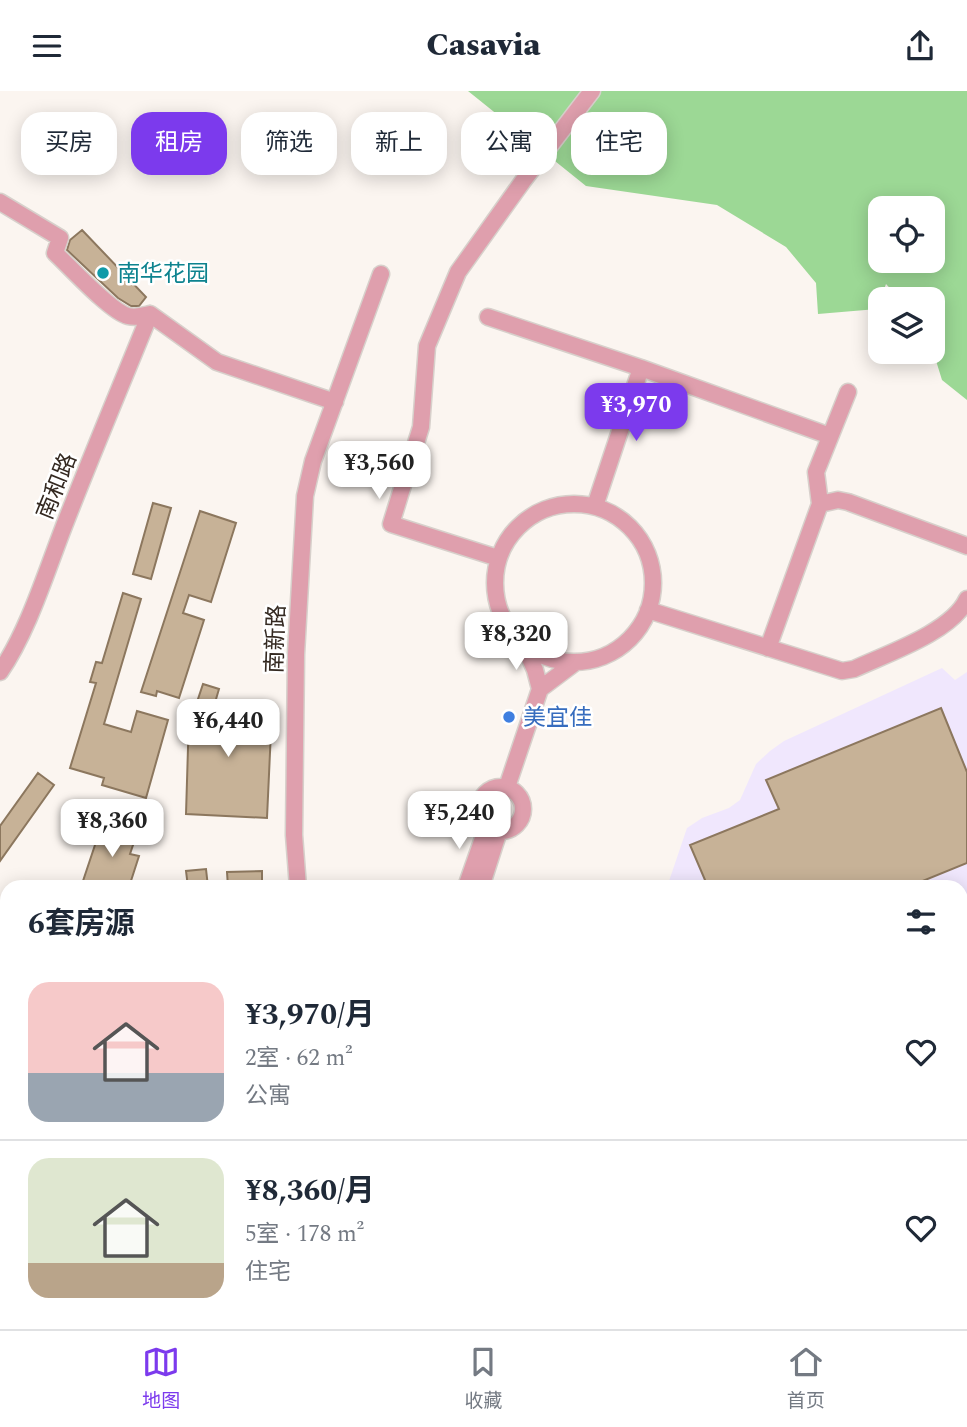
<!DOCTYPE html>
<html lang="zh">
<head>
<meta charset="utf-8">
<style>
  body { margin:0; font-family:Spectral,"Noto Sans SC",serif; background:#f2f2f3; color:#1f2937; height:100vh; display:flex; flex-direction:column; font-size:26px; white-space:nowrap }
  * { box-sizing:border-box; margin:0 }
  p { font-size:23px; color:#747a83 }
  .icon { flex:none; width:38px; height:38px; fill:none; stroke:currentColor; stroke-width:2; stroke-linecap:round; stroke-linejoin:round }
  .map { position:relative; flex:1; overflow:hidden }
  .drawer { position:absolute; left:0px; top:789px; width:968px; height:450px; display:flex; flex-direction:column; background:#fff; border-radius:21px 21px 0 0; box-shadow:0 4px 18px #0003 }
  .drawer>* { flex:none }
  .top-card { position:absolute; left:21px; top:21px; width:926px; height:63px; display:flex; gap:14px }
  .buttons { position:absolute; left:868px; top:105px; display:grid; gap:14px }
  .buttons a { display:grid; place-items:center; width:77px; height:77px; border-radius:14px; background:#fff; box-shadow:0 4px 18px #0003; font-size:35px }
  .price { position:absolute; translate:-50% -60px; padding:0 16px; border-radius:14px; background:#fff; color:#222; font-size:23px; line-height:46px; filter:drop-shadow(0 2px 4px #0008) }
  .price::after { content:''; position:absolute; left:50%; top:42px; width:21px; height:16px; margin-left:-10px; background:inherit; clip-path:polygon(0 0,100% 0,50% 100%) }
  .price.active { background:#7c3aed; color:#fff }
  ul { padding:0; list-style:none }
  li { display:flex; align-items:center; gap:21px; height:175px; padding:0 28px }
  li+li { border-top:2px solid #e0e1e3 }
  li span { display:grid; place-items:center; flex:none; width:196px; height:140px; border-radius:21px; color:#555 }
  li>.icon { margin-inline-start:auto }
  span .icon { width:84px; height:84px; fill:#fffc; stroke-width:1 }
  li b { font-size:30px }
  h2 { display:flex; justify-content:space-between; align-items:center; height:84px; padding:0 28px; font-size:30px }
  .chip { padding:0 24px; border-radius:21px; background:#fff; box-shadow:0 4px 18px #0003; font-size:24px; line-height:63px }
  .chip.active { background:#7c3aed; color:#fff }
  header { display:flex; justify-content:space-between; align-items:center; height:91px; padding:0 28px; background:#fff; font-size:32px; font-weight:800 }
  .dock { display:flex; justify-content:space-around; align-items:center; height:98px; border-top:2px solid #e0e1e3; background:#fff; font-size:19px; color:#747a83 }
  .dock a { display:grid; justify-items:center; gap:4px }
  .dock .active { color:#7c3aed }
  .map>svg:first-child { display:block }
  .industrial { fill:#f0e7fd }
  .forest { fill:#9cd895; fill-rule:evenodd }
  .building { fill:#c7b297; stroke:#8c775e; stroke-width:2 }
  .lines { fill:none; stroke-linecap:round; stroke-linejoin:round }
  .minor-casing { stroke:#d7d0cb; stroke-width:19 }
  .major-casing { stroke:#d7d0cb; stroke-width:23 }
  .minor { stroke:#df9fad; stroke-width:16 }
  .major { stroke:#c05170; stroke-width:19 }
  .culture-dot { fill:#0f9aa8; stroke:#fff; stroke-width:2.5 }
  .shop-dot { fill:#3f7fe0; stroke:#fff; stroke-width:2.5 }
  .labels { text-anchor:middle; stroke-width:5; stroke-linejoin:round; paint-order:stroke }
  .culture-label { font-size:23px; fill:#0d838f; stroke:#fff; text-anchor:start }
  .street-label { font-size:23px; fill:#342921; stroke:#fff }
  .shop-label { font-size:23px; fill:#366cbe; stroke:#fff; text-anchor:start }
</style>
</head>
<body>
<header><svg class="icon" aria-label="menu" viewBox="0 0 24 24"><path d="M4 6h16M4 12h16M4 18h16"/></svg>Casavia<svg class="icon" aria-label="share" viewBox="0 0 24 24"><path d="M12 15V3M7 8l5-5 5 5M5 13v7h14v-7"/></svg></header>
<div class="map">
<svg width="967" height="1238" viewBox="0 0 967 1238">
  <rect width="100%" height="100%" fill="#fbf5f0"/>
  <path class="industrial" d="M942 577 955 589 967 581V1051L961 1053V796H667L687 737 702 727 729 717 740 709 756 673 770 660 784 650Z"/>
  <path class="forest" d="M468 0H967V309L942 289 933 260V208H900L886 193 877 218 818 223 816 192 786 156 717 114 586 95ZM880 117H933V170H880Z"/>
  <path class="building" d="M82 139 146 206 139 215H131L118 207 67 159 70 149Z
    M153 412 171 417 151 488 133 483Z
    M200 420 236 432 211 511 189 504 183 522 204 529 179 607 157 600 156 605 141 601Z
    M123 502 141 508 104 633 131 641 137 620 168 629 146 707 102 694 104 687 70 677 96 592 90 591 96 571 102 572Z
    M203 593 219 598 214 615 272 618 267 727 186 723 189 624 194 610 197 611Z
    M941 617 967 681V772L908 796H708L690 754 779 718 766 689Z
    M38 682 54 694 0 770V735Z
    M103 730 137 742 130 763 139 765 129 796H81Z
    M206 778 208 796H188L186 780Z
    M262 780V796H228L227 781Z"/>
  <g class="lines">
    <g class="minor-casing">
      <path id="minor" d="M0 111 60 147 55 162C70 176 111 221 128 225 136 227 142 225 150 223L217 271 335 311
        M488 226 641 277 830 345
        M495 492a79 79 0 1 1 158 0a79 79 0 1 1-158 0Z
        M820 413 838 409 848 411 967 455
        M595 415 641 277
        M498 467 391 433 421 336 427 255 458 181 523 90 592 0
        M648 519 842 580 854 578C886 563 952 541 967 508
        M524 554 535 579 540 598
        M768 557 820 413 816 381 848 301
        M0 581C29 539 47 478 66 430 93 361 122 292 150 223
        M479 718a22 22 0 1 1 44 0a22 22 0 1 1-44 0Z
        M507 696 540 598 576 571
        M298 796 294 744 296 563 305 405 313 370 381 183
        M466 796 487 736
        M481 796 499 740
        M961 1103H967
        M0 1211 7 1219
        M17 1232 22 1238
        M565 1232 570 1238
        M639 1232 644 1238
        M224 1238 236 1232
        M248 1238 251 1232
        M504 1238 509 1232"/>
    </g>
    <g class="major-casing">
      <path id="major" d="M0 1138 7 1145
        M0 1171 7 1178
        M62 1232 68 1238
        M96 1232 102 1238"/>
    </g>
    <use href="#minor" class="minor"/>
    <use href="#major" class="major"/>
  </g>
  <circle class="culture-dot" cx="103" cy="182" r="7"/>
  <circle class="shop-dot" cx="509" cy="626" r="7"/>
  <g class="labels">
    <g class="culture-label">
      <text x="117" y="190">南华花园</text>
    </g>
    <g class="street-label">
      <text transform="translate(56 395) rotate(-68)" y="8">南和路</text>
      <text transform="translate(275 548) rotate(-88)" y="8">南新路</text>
    </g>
    <g class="shop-label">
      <text x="523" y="634">美宜佳</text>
    </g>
  </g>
</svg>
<div class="buttons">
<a><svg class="icon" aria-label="locate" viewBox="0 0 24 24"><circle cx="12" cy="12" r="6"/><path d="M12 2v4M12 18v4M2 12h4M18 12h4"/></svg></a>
<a><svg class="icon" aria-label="layers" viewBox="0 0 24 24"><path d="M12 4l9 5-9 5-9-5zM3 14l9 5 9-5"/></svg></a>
</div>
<b class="price active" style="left:636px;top:352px">¥3,970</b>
<b class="price" style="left:379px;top:410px">¥3,560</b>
<b class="price" style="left:516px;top:581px">¥8,320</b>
<b class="price" style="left:228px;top:668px">¥6,440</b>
<b class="price" style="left:459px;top:760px">¥5,240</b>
<b class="price" style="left:112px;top:768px">¥8,360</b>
<div class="top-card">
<a class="chip">买房</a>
<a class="chip active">租房</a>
<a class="chip">筛选</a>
<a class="chip">新上</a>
<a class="chip">公寓</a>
<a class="chip">住宅</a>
</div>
<section class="drawer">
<h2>6套房源<svg class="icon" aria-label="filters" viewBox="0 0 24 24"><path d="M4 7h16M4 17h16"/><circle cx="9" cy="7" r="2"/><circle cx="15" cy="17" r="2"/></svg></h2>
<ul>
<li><span style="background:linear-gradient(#f6c9c9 65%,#9aa5b1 0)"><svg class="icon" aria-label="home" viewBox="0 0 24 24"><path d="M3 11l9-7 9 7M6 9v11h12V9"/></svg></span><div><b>¥3,970/月</b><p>2室 · 62 m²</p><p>公寓</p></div><svg class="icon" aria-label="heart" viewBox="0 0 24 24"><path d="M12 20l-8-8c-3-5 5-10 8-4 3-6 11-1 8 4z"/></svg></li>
<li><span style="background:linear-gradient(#dfe7d0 75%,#b9a48a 0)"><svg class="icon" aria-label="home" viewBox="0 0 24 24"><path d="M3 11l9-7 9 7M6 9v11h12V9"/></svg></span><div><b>¥8,360/月</b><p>5室 · 178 m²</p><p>住宅</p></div><svg class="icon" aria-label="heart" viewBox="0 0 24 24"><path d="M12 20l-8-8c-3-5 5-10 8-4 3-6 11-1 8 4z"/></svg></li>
</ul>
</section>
</div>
<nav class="dock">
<a class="active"><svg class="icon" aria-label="map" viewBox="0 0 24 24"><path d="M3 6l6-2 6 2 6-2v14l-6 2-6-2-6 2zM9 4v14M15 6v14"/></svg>地图</a>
<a><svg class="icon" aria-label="saved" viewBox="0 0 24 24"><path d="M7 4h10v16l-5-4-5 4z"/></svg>收藏</a>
<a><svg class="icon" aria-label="home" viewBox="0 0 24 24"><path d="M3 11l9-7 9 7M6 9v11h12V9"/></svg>首页</a>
</nav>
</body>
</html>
